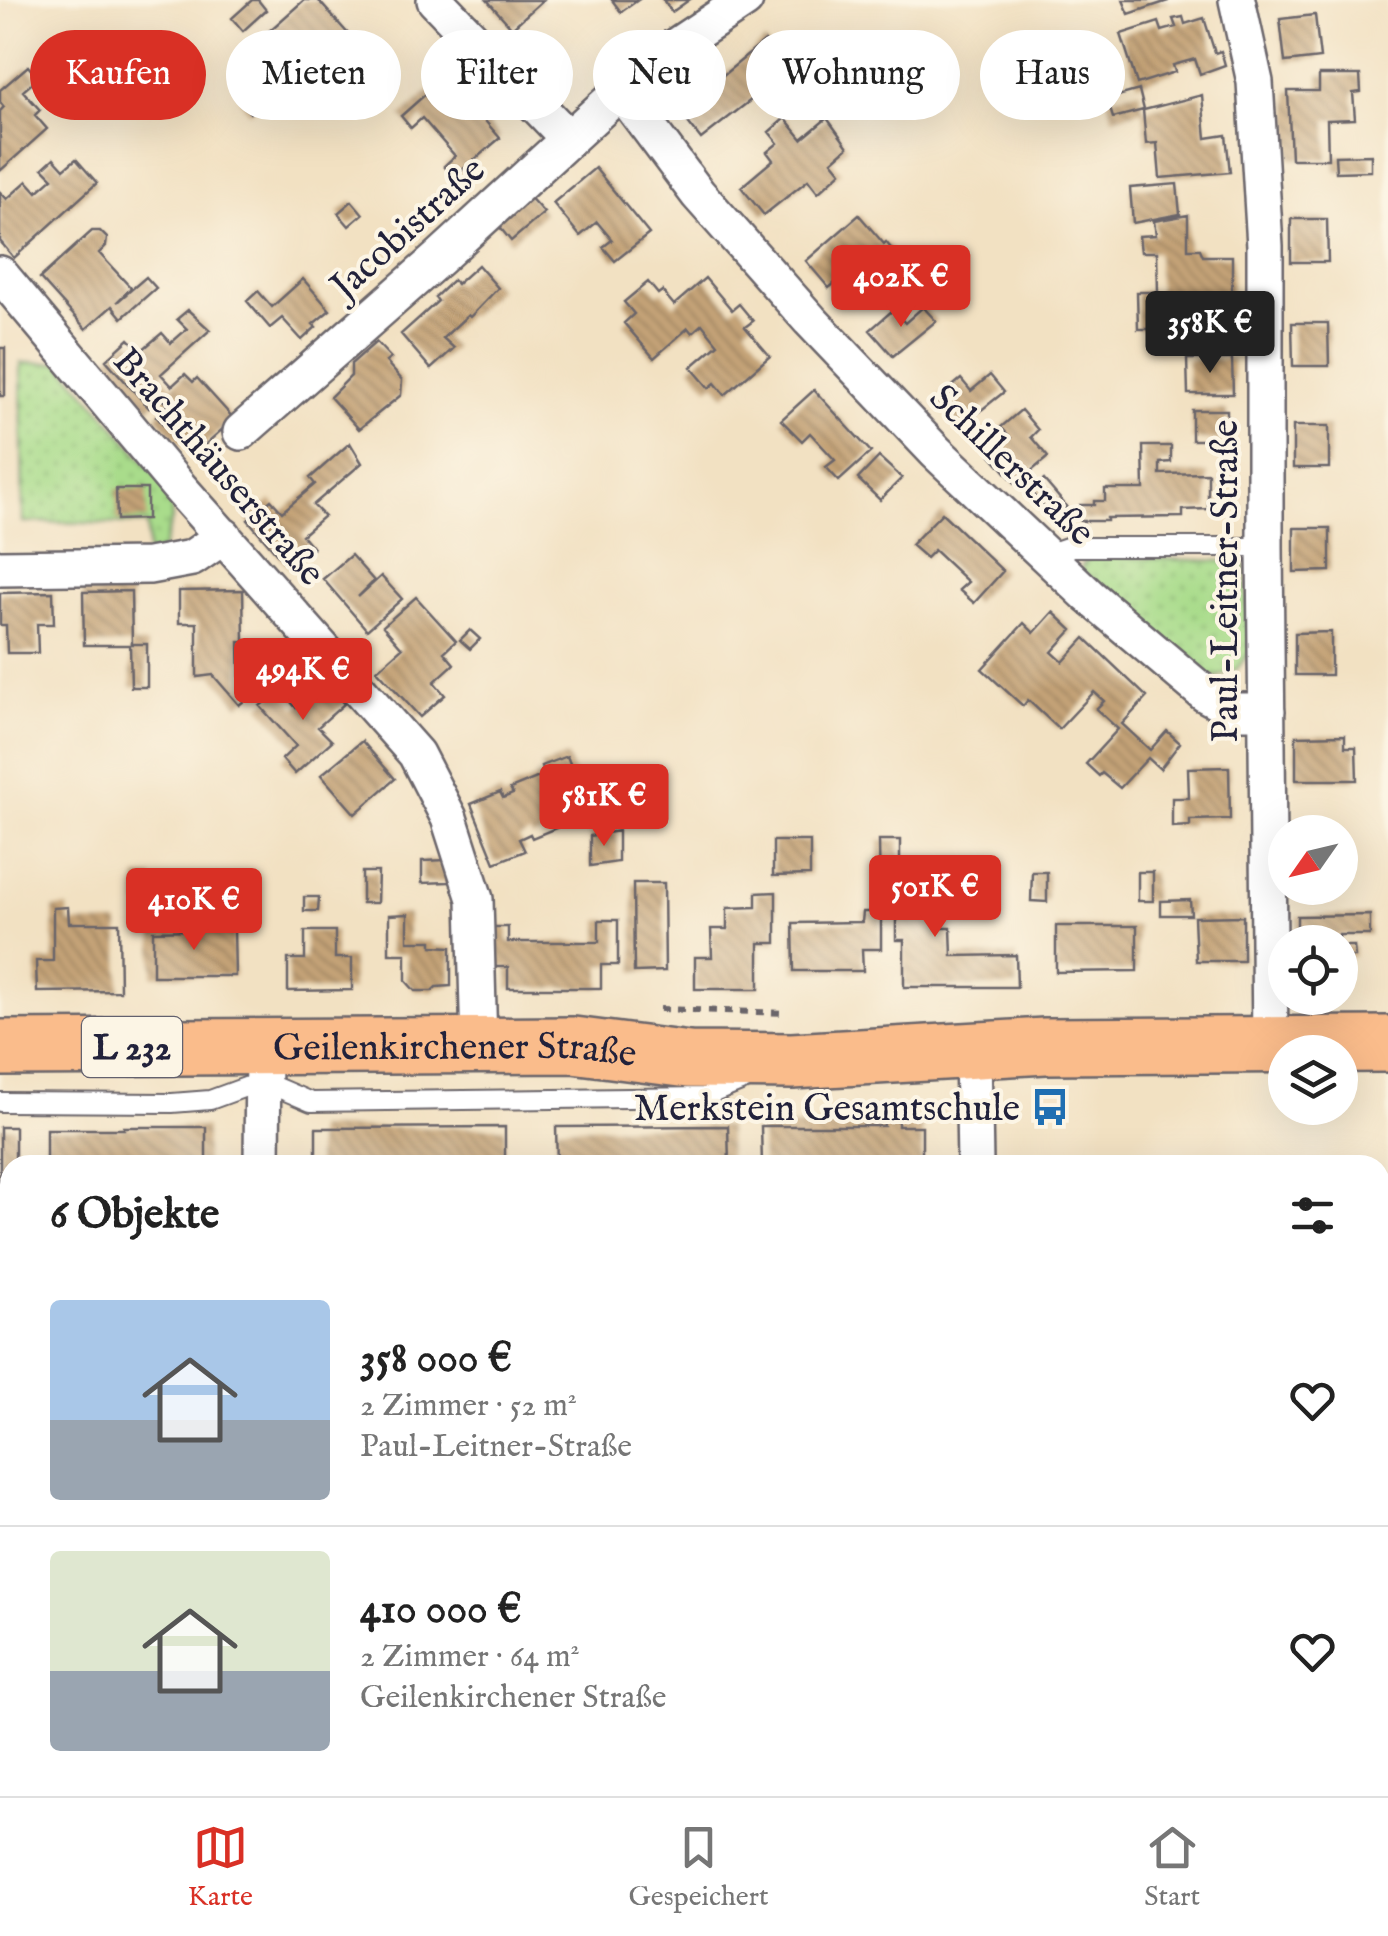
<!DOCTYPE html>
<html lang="de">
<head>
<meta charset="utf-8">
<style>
  body { margin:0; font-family:"IM FELL English",serif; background:#f6f6f6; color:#222; height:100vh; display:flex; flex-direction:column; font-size:38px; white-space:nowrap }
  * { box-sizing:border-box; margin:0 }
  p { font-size:32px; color:#767676 }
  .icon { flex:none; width:55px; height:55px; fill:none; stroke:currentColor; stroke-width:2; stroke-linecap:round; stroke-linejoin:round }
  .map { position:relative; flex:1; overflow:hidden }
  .sheet { position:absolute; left:0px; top:1155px; width:1390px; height:642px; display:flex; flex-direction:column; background:#fff; border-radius:30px 30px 0 0; box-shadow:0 10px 40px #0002 }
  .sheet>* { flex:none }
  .guide { position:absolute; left:30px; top:30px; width:1330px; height:90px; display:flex; gap:20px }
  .needle { width:65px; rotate:236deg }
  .tools { position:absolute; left:1268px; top:815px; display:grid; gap:20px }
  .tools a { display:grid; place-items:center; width:90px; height:90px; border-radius:50%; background:#fff; box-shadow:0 10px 40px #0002; font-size:50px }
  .price { position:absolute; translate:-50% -85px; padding:0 22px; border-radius:10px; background:#d93025; color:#fff; font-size:32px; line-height:65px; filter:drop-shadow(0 2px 5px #0008) }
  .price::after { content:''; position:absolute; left:50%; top:60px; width:30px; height:22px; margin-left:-15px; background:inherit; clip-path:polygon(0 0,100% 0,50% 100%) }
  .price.active { background:#222; color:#fff }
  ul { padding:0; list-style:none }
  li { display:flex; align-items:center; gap:30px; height:250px; padding:0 50px }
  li+li { border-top:2px solid #e0e0e0 }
  li span { display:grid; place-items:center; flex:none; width:280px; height:200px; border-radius:10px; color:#555 }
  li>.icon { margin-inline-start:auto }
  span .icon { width:120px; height:120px; fill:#fffc; stroke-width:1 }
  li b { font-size:42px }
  h2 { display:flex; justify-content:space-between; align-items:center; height:120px; padding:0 50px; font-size:42px }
  .tag { padding:0 35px; border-radius:45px; background:#fff; box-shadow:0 10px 40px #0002; font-size:35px; line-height:90px }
  .tag.active { background:#d93025; color:#fff }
  .tabs { display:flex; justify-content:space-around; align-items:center; height:140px; border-top:2px solid #e0e0e0; background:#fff; font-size:28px; color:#767676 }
  .tabs a { display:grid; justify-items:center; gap:5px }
  .tabs .active { color:#d93025 }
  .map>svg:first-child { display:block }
  .grass { fill:url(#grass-dots); stroke:#667f63; stroke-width:2.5 }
  .park { fill:#a9dc8b; stroke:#667f63; stroke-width:2.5 }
  .building { fill:url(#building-back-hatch) }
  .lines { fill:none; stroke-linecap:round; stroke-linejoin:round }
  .lane-casing { stroke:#6b656a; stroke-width:22 }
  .street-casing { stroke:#6b656a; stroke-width:40 }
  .primary-casing { stroke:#6b656a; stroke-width:60 }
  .path { stroke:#6b656a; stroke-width:6; stroke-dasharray:8 8; stroke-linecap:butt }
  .lane { stroke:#fff; stroke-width:18 }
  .street { stroke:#fff; stroke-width:35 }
  .primary { stroke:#fabc8b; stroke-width:55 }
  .labels { text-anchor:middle; stroke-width:8; stroke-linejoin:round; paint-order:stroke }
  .shield { fill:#fcf5e5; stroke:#63616e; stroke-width:2.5 }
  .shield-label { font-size:35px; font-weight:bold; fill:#22223b }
  .street-label { font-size:38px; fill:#22223b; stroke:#fcf5e5 }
  .poi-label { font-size:38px; fill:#22223b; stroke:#fcf5e5; text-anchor:end }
</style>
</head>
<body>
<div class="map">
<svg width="1388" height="1796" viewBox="0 0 1388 1796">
  <defs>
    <pattern id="grass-dots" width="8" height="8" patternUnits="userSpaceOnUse" patternTransform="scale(2.5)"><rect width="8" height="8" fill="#a9dc8b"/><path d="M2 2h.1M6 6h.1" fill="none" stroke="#91bc79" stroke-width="1.8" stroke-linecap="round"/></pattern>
    <pattern id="building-back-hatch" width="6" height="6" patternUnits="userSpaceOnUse" patternTransform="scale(2.5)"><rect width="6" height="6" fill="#c4a377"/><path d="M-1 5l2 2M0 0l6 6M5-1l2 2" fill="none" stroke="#9f8463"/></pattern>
  </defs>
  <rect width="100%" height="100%" fill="#fcf5e5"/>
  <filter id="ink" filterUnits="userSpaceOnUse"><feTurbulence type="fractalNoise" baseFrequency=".01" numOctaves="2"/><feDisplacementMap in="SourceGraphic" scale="20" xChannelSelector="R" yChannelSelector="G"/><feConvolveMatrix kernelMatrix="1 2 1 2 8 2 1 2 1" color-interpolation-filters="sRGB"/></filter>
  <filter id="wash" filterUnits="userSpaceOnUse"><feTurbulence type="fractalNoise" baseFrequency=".0048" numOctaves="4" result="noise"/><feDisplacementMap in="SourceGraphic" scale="40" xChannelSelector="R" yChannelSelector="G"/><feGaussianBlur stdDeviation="2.25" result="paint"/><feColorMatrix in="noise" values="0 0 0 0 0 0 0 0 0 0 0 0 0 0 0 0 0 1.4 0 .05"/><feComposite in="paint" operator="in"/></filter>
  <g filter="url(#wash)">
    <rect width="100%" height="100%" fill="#f2e1c2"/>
    <path class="grass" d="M21 363H60L170 490 172 519 162 550 148 554 147 524 23 522Z
      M1091 556 1244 562 1251 650 1237 669 1210 680 1082 572V565Z"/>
    <path class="park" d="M0 1712 10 1713V1750L0 1787Z"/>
    <g id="blocks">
      <path class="building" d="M252 0H258L266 10 243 31 232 18Z
        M304 0H318L366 54 320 94 310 82 321 72 305 53 288 34 277 45 267 33Z
        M487 0H543L512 28Z
        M612 0H638L621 12Z
        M663 0H689L672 12Z
        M1123 0H1168V1L1129 14Z
        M1315 15 1320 58 1285 62 1280 19Z
        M1183 17 1185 24 1204 18 1215 53 1221 51 1225 65 1200 74 1195 59 1173 65 1175 72 1137 84 1121 34 1159 22 1162 31 1176 27 1173 19Z
        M765 41 800 84 786 96 774 82 701 139 679 111Z
        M28 66 38 78 23 91 40 110 35 115 47 129 0 171V111L4 107 0 102V90Z
        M1319 75H1360L1361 92 1353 93 1355 119 1327 120 1328 159H1291L1288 91H1319Z
        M446 76 500 138 454 177 444 166 455 156 422 118 411 128 401 116Z
        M252 88 263 101 250 113 239 100Z
        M1139 90 1144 110 1202 95 1206 138 1226 135 1230 172 1160 178 1157 143 1146 144 1143 110 1113 118 1107 99Z
        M785 118 802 139 827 118 848 147 832 161 841 172 818 193 808 180 764 215 741 187 773 160 767 152 778 143 769 132Z
        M1371 155V171L1336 172 1335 156Z
        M54 158 64 169 76 159 97 183 14 258 0 241V192L7 199 27 181 37 192 53 178 43 168Z
        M595 168 649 234 615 261 603 247 612 240 597 222 580 236 553 203Z
        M1177 184 1180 214 1133 223 1130 188Z
        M526 193 544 213 511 241 494 220Z
        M352 201 363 214 349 226 338 213Z
        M859 215 884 244 886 242 895 253 871 274 862 264 854 270 853 268 829 288 806 261Z
        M1188 215V249H1200L1203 256H1232V293L1192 294 1193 324H1222V344L1175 343V329H1138L1137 292H1158L1157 252H1141L1139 236 1156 235 1154 221Z
        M1291 219H1327L1328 262H1291Z
        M92 231H100L107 238 106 246 99 253 131 288 117 302 146 277 156 288 122 318 112 306 86 329 40 278Z
        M478 265 498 288 470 317 468 315 443 338 454 348 431 369 401 334 438 301 435 297 453 280 457 284Z
        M705 278 732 310 739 304 753 321 745 327 770 356 725 395 715 383 709 388 691 367 718 344 702 324 692 333 688 328 654 358 624 323 634 314 624 302 648 282 658 294 662 291 674 305Z
        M303 279 330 310 313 324 316 327 302 340 282 318 270 328 247 301 258 291 272 307Z
        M923 307 936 321 893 356 870 330 893 310 905 323Z
        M188 310 210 330 161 374 172 386 185 374 193 382 197 378 234 419 199 450 189 438 181 445 156 416 168 404 161 397 149 408 106 360 129 339 141 351 162 333 171 343 187 329 177 319Z
        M1292 323H1328L1329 366H1293Z
        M376 342 391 358 386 362 402 380 401 395 359 429 330 397 351 376V364Z
        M0 348H5V396H0Z
        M1187 359H1232L1233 394H1188Z
        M990 375 1004 392 960 427 937 399 961 379 971 391Z
        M814 390 871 452 839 481 826 467 835 460 810 433 802 441 781 420Z
        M1021 410 1038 430 1031 437 1048 457 1016 484 991 455 1011 438 1001 427Z
        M1192 410H1227V440H1192Z
        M1293 426H1329V468H1293Z
        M350 443 362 463 313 505 324 516 302 535 313 548 289 568 248 520 271 500 282 512 315 484 310 478Z
        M1143 446H1171V462L1160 463V474L1208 473V509L1183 510V517L1107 518V521H1080V505H1094V501H1105V489H1144Z
        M879 457 902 478 880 500 858 479Z
        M1044 480 1067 507 1054 519 1030 491Z
        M116 489H147V519L117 520Z
        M942 513 1003 571 974 603 959 590 968 582 934 550 926 558 911 545Z
        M1294 528H1330V571L1294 572Z
        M351 555 374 581 358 597 381 576 402 599 367 630 323 579Z
        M243 590 244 642H239L240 685 249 697 239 705 213 675 197 677V623H179V591Z
        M131 591 132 644H147V687H131L130 645H84L83 592Z
        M53 592 54 624H37L38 653H7L6 625H0V593Z
        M416 597 456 641 444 652 454 664 434 682 445 695 420 717 377 670 402 648 383 626Z
        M1053 612 1072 630 1052 652 1063 662 1085 638 1147 697 1122 724 1150 750 1167 731 1180 743 1160 769 1148 758 1120 788 1102 773 1099 776 1086 764 1118 729 1096 709 1104 701 1094 692 1059 729 1028 700 1023 706 982 669 1024 623 1034 633Z
        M470 630 480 639 470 649 460 640Z
        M1331 632V675H1295V633Z
        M325 683 344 704 318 727 332 741 295 774 282 759 296 746 260 706 280 689 296 708Z
        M1345 735V747H1356L1357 780H1296V736Z
        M362 741 395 779 355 814 321 775Z
        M567 756 590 814 532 838 530 834 519 839 525 851 495 863 471 804 500 792 503 798 513 794 510 789 544 775 541 766Z
        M1229 767 1230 819 1190 820V826L1172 827V798H1189L1188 768Z
        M618 831V862L590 866V836Z
        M879 840H900V900H936V928H951L952 956 1016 955 1017 987H904V940H896V901H880Z
        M773 841H810V875L773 876Z
        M448 860 449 882 422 883V861Z
        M362 872H378L377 903H362Z
        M1032 872H1047V902L1031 901Z
        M1138 872H1153V901H1138Z
        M250 875V905H234L233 876Z
        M137 877H153V906L138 905Z
        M633 883H664L665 971 634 972Z
        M776 892V943H759V989H695V957H712L711 929H727V908L756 907V893Z
        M304 897H319L318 911H304Z
        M1190 900 1191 915H1161V901Z
        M68 907 69 923H119L120 991 37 992 36 961H53V908Z
        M863 912H881V949H862L863 971H794L793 923 862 922Z
        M408 914V941H432V946L451 947V986L436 987 432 991H415L406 981V954H389V915Z
        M1370 915V935H1339V942H1297V916Z
        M1243 916V961H1196L1194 917Z
        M599 920H618V965H601V988H508V967H492L491 927H508V942H599Z
        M1056 926H1137V971L1056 972Z
        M194 930H234L235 976H153V931Z
        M305 931H335V958H352V990L288 991V959H305Z
        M1340 946H1354L1355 957H1340Z
        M883 1111 898 1112V1126H922V1165H762L761 1126H884Z
        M728 1126 729 1165H557L556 1127Z
        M0 1127H15V1165H10V1194H0Z
        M124 1127H206V1165H46V1129H124Z
        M505 1127V1165H316V1128Z
        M0 1240H10V1271L0 1272Z
        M3 1275H10V1295H2Z
        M1380 1359H1388V1417H1380Z
        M0 1427H4L5 1477H0Z
        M0 1563H10V1594H0Z
        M701 1788H747L750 1789V1796H704Z
        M1062 1788H1266V1796H1062Z"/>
    </g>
  </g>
  <g filter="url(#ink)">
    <use href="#blocks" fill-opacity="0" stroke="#6b656a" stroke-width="2.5"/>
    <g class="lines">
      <g class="lane-casing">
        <path id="lane" d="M1044 555 1067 547H1265
          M0 1102 172 1103 210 1100 262 1081 311 1102 704 1097 748 1079"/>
      </g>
      <g class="street-casing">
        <path id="street" d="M435 0 568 138
          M1237 0 1255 82 1265 246V547L1270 1043
          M621 91 698 194 810 320 936 452 1089 596 1205 694 1236 711H1267
          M0 274 178 486 416 754 449 818 475 899 479 1046
          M241 432 439 258 621 91 670 50 745 0
          M0 568 149 566 192 558 224 536
          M973 1050 975 1165
          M262 1165 263 1047
          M0 1522 10 1521
          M268 1788V1796
          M631 1788V1796
          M971 1796 972 1788"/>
      </g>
      <g class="primary-casing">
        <g id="primary">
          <path id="s1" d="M0 1048 573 1045 689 1060 792 1061 1045 1046 1388 1044"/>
        </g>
      </g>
      <path class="path" d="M660 1009 787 1013
        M1380 1248 1388 1242
        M4 1712 10 1663"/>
      <use href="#lane" class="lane"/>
      <use href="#street" class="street"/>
      <use href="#primary" class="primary"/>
    </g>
  </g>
  <defs>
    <g id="bus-bare" transform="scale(3)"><path d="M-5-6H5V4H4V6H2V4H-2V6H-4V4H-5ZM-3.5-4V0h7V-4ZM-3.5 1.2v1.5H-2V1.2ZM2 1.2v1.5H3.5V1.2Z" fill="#1f6fb2" stroke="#fcf5e5" stroke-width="2.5" paint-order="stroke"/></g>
  </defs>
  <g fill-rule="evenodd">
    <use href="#bus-bare" x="1050" y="1107"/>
  </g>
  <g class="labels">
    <rect class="shield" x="82" y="1017" width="100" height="60" rx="8"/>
    <g class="shield-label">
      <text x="132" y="1059">L 232</text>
    </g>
    <g class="street-label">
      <text transform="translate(407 227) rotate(-42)" y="13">Jacobistraße</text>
      <text transform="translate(1013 464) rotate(44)" y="13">Schillerstraße</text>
      <text transform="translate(220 466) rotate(49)" y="13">Brachthäuserstraße</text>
      <text transform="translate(1224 581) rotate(-90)" y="13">Paul-Leitner-Straße</text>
      <text dy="13" stroke="none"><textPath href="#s1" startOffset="455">Geilenkirchener Straße</textPath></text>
    </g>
    <g class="poi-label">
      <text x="1020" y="1120">Merkstein Gesamtschule</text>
    </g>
  </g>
</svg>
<div class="tools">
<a><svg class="needle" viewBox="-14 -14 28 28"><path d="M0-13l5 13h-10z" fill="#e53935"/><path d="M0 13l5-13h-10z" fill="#767676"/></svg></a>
<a><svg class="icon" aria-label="locate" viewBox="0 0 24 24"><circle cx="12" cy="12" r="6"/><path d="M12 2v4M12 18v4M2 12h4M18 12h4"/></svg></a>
<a><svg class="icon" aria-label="layers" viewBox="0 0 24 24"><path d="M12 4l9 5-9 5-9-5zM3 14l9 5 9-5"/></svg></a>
</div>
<b class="price" style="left:901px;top:330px">402K €</b>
<b class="price active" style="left:1210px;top:376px">358K €</b>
<b class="price" style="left:303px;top:723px">494K €</b>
<b class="price" style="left:604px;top:849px">581K €</b>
<b class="price" style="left:935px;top:940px">501K €</b>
<b class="price" style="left:194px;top:953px">410K €</b>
<div class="guide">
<a class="tag active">Kaufen</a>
<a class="tag">Mieten</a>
<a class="tag">Filter</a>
<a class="tag">Neu</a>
<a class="tag">Wohnung</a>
<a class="tag">Haus</a>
</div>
<section class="sheet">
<h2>6 Objekte<svg class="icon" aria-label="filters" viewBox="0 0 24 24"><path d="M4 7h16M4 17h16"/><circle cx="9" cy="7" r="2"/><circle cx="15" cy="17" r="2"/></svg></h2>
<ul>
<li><span style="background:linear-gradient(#a9c7e8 60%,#9aa5b1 0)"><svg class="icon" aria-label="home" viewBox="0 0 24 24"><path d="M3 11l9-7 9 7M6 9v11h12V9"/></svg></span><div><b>358 000 €</b><p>2 Zimmer · 52 m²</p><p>Paul-Leitner-Straße</p></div><svg class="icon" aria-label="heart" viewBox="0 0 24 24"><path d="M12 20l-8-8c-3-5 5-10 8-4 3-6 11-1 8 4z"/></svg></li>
<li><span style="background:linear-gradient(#dfe7d0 60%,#9aa5b1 0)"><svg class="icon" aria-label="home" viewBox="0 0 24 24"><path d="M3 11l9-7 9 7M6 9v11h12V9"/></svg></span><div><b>410 000 €</b><p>2 Zimmer · 64 m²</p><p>Geilenkirchener Straße</p></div><svg class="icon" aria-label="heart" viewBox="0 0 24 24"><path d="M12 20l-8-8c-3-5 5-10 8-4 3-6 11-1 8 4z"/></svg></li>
</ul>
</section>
</div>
<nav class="tabs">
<a class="active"><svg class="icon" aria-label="map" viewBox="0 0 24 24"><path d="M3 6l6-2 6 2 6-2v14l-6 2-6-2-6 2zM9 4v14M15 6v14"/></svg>Karte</a>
<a><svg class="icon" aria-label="saved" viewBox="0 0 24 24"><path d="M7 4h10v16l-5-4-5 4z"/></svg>Gespeichert</a>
<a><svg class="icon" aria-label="home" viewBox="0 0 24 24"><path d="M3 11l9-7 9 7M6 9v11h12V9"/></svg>Start</a>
</nav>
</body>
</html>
